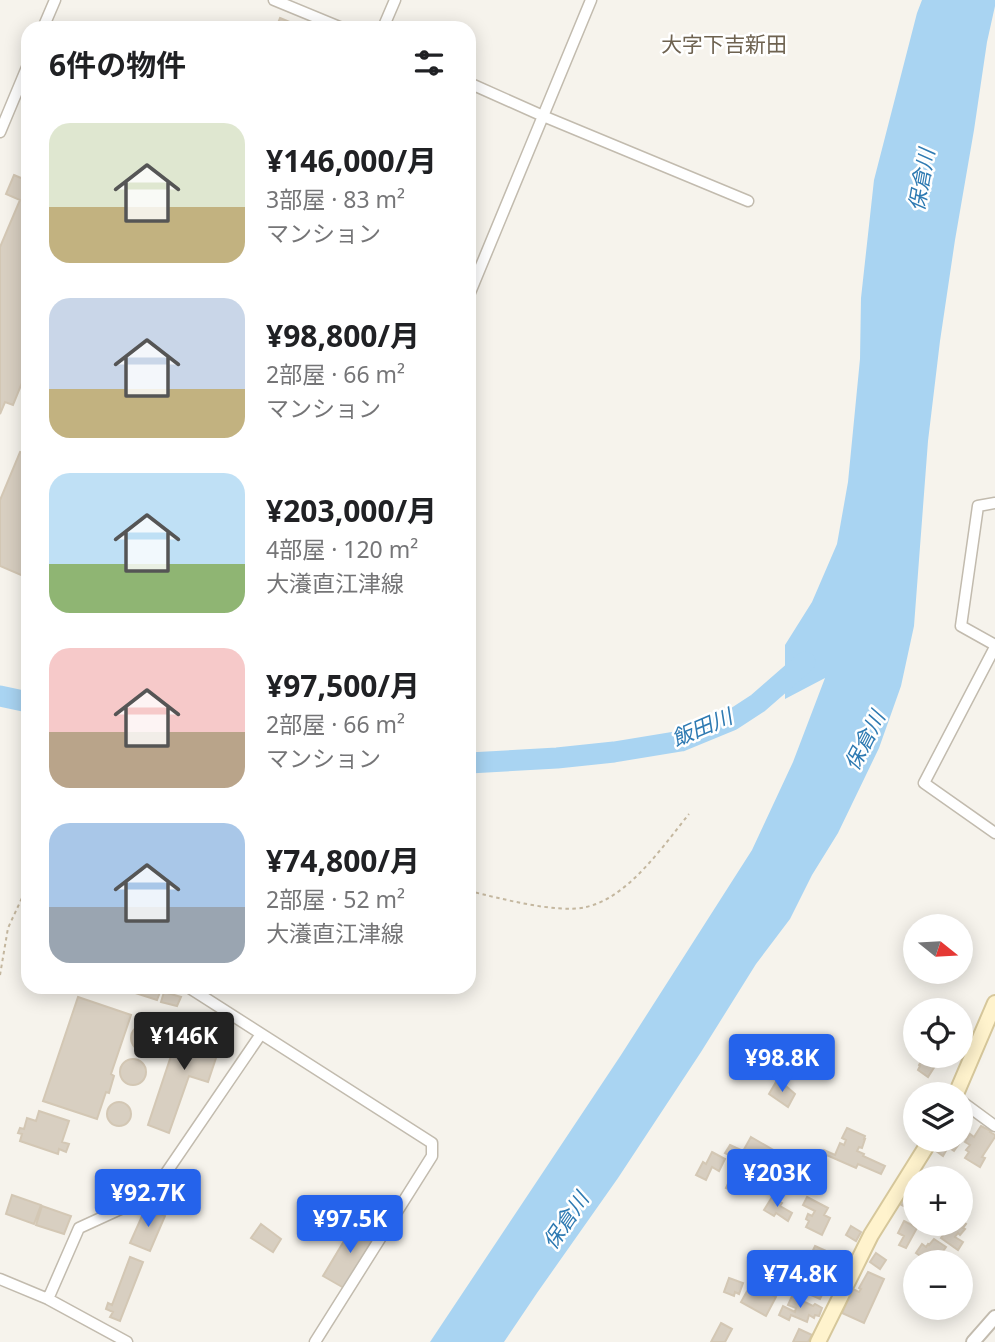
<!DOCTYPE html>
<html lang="ja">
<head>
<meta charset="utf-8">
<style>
  body { margin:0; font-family:"Noto Sans","Noto Sans JP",sans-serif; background:#f6f6f6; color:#202124; height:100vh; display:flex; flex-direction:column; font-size:26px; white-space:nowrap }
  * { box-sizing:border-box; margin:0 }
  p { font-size:23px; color:#757577 }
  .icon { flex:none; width:38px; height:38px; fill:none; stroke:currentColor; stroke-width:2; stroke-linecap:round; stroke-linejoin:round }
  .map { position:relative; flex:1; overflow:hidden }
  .panel { position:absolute; left:21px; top:21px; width:455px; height:973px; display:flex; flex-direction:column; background:#fff; border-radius:21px; box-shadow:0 4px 18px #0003 }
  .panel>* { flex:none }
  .needle { width:46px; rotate:108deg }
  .buttons { position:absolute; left:903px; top:914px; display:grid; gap:14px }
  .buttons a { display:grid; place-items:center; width:70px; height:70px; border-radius:50%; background:#fff; box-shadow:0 4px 18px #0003; font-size:35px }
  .price { position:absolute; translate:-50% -60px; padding:0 16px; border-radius:7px; background:#2563eb; color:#fff; font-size:23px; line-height:46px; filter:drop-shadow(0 2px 4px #0008) }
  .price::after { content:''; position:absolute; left:50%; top:42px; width:21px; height:16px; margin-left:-10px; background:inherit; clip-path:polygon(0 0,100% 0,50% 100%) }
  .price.current { background:#222; color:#fff }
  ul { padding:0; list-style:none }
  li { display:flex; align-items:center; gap:21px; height:175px; padding:0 28px }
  li span { display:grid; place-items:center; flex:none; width:196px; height:140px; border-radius:21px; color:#555 }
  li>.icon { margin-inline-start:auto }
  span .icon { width:84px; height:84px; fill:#fffc; stroke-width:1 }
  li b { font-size:30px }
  h2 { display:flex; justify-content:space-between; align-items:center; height:84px; padding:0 28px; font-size:30px }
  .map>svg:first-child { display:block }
  .water { fill:#a9d4f2 }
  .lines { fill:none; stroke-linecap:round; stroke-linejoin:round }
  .river { stroke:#a9d4f2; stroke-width:21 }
  .building { fill:#d8cfc1; stroke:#d3c7b4; stroke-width:2 }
  .minor-casing { stroke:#c2bbae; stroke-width:13 }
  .tertiary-casing { stroke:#c2bbae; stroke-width:16 }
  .secondary-casing { stroke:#d6c79b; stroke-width:18 }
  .path { stroke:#c4b79f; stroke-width:2; stroke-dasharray:3.5 3.5; stroke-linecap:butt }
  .minor { stroke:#fff; stroke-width:10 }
  .tertiary { stroke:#fff; stroke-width:12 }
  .secondary { stroke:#fff3cd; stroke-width:14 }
  .labels { text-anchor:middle; stroke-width:5; stroke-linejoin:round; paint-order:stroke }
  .neighbourhood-label { font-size:21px; fill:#6e6250; stroke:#fff }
  .water-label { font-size:21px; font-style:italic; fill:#2e7ab2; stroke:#fff }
</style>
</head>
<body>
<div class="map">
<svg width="995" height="1342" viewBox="0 0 995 1342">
  <rect width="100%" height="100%" fill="#f6f3ec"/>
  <path class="water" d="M922 0H995V6L987 42 974 130 955 240 940 341 928 441 914 626 901 686 879 748 838 833 812 875 790 919 756 964 701 1052 618 1178 537 1293 504 1342H430L621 1055 752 850 793 762 825 678 785 699V645L812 602 837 544 848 482 860 359 861 298 874 180 917 13Z"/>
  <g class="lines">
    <path class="river" d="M0 696 28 702
      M469 763 557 758 614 752 681 741 732 720 758 703 805 662"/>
  </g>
  <path class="building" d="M280 18 304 28H276Z
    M14 175 28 181V368L13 405 5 402 0 414V247L20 200 6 194Z
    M20 452 28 456V578L0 566V500Z
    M112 987H162L157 1000 123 989 122 991Z
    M164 992 181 997 177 1006 161 1002Z
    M78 997 131 1015 111 1074 114 1076 109 1093 106 1092 97 1119 43 1101Z
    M182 1023 223 1037 208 1082 189 1076 169 1133 148 1125Z
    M131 1038a13 13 0 1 1 26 0a13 13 0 1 1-26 0Z
    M925 1055 930 1057 931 1055H935L940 1058 928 1077 918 1070 920 1066 919 1065Z
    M120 1072a13 13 0 1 1 26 0a13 13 0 1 1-26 0Z
    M776 1082 785 1088 786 1086 795 1094 788 1107 769 1094Z
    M107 1114a12 12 0 1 1 24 0a12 12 0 1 1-24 0Z
    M39 1111 69 1121 62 1142 69 1144 66 1152 59 1149 58 1154 20 1141 22 1134 18 1133 20 1128 24 1129 27 1118 36 1121Z
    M981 1126 991 1131 990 1132 995 1135V1137L982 1157 985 1158 980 1167 965 1158 969 1152 966 1150 970 1145 965 1142 970 1134 974 1137Z
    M847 1128 865 1136 864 1139H865L862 1148 859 1147 857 1151 864 1154 863 1156 885 1166 881 1174 858 1164 856 1168 822 1153 824 1150 835 1155 840 1143 844 1145 846 1140 842 1138Z
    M751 1137 775 1151 767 1166 763 1164 761 1167 742 1153Z
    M938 1139H952L959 1144 954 1151 948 1147 943 1156 932 1148Z
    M730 1145 741 1150 737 1159 725 1153Z
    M712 1152 725 1159 719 1171 712 1167 706 1180 696 1175 703 1162 706 1164Z
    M808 1164 820 1169 813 1182 802 1176Z
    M756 1171 765 1177 757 1189 748 1183Z
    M731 1177 741 1181 738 1186 742 1188 740 1192 737 1191 736 1193 726 1188Z
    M910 1188 915 1190V1212L898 1203 901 1198 904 1199Z
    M12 1195 41 1205 34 1224 6 1214Z
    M772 1197 782 1203 780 1206 792 1213 788 1221 776 1213 774 1216 764 1210Z
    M807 1197 828 1208 824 1215 830 1218 822 1235 806 1227 809 1221 806 1219 808 1214 812 1216 815 1211 803 1205Z
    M42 1206 71 1216 64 1234 36 1225Z
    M146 1207 165 1216 150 1251 130 1243Z
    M356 1221 376 1234 344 1288 323 1276Z
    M904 1221 917 1228 906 1248 899 1245 904 1236 898 1233Z
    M962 1221 966 1224 963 1228 965 1229 960 1235 958 1233 955 1237 963 1242 958 1250 941 1238 946 1231 943 1229 948 1223H955L958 1226Z
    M261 1224 281 1239 273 1252 251 1238Z
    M851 1226 861 1232 856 1241 846 1235Z
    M934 1239 946 1247 941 1254 943 1256 939 1262H929L916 1253 922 1244 926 1247 928 1244 929 1245Z
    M815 1246 844 1259 840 1267 836 1266 820 1299 795 1288Z
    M876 1253 886 1260 880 1269 870 1262Z
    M130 1257 143 1262 120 1321 110 1317 113 1312 106 1309 108 1303 112 1305Z
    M868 1272 884 1279 864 1323 842 1313 853 1289 859 1292 861 1289 859 1288Z
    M729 1278 743 1283 739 1294 735 1292 734 1296 724 1292Z
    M751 1284 776 1297 766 1316 741 1302Z
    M792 1296 813 1306 815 1304 822 1308 819 1316 815 1315 814 1318 809 1315 807 1322 791 1315 789 1320 779 1315 783 1306 795 1312 796 1308 788 1305Z
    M721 1323 732 1329 725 1342H711Z
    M799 1329 812 1335 808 1342H793Z"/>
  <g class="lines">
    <g class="minor-casing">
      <path id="minor" d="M274 0 342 28
        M43 28 55 0
        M383 28 395 0
        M469 83 543 116 748 201
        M0 132 28 65
        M469 295 591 0
        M995 503 978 506 961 626 995 645
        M995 647 924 783 995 833
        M188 987 432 1143V1156L315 1342
        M961 1101 995 1126
        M0 1279 48 1299 127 1342
        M48 1299 79 1228 151 1195 261 1034"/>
    </g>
    <g class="tertiary-casing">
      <path id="tertiary" d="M973 1342 995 1317"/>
    </g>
    <g class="secondary-casing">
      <path id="secondary" d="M956 1094 995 1003
        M818 1342 871 1235 931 1139"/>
    </g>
    <path class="path" d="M469 891C499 898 557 914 586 907 628 898 663 846 689 814
      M0 975 8 928 28 885"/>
    <use href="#minor" class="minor"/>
    <use href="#tertiary" class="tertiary"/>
    <use href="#secondary" class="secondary"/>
  </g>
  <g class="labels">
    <g class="neighbourhood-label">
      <text x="724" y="52">大字下吉新田</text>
    </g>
    <g class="water-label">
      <text transform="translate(922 180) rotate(-80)" y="7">保倉川</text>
      <text transform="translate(702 728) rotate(-23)" y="7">飯田川</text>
      <text transform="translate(865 741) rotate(-63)" y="7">保倉川</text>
      <text transform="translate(566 1221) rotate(-56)" y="7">保倉川</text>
    </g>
  </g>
</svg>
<div class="buttons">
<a><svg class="needle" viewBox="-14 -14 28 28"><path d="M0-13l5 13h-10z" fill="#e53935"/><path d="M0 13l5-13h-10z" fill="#757577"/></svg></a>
<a><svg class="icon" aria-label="locate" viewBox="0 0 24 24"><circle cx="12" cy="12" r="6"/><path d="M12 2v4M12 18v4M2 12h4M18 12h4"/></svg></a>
<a><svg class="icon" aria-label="layers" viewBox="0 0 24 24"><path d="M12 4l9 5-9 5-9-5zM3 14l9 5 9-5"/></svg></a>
<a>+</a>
<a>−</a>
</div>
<b class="price current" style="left:184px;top:1072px">¥146K</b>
<b class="price" style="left:782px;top:1094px">¥98.8K</b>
<b class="price" style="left:777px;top:1209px">¥203K</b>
<b class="price" style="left:148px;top:1229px">¥92.7K</b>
<b class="price" style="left:350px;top:1255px">¥97.5K</b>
<b class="price" style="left:800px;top:1310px">¥74.8K</b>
<section class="panel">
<h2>6件の物件<svg class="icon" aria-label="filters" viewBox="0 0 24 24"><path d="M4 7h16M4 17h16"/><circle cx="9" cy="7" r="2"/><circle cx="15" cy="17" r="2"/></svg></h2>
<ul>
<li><span style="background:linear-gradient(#dfe7d0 60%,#c2b280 0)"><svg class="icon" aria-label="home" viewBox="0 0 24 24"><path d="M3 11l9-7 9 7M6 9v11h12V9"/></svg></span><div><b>¥146,000/月</b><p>3部屋 · 83 m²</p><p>マンション</p></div></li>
<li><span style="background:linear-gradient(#c9d6e8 65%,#c2b280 0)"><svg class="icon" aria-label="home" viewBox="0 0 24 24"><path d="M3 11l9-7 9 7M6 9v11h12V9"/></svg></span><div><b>¥98,800/月</b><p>2部屋 · 66 m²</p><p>マンション</p></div></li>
<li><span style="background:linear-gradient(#bfe0f5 65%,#8fb573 0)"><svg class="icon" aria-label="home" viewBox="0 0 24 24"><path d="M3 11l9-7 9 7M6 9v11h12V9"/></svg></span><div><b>¥203,000/月</b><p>4部屋 · 120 m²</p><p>大瀁直江津線</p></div></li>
<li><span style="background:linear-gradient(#f6c9c9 60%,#b9a48a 0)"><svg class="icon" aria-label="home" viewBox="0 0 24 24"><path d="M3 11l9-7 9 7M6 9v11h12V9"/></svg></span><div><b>¥97,500/月</b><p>2部屋 · 66 m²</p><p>マンション</p></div></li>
<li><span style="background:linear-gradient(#a9c7e8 60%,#9aa5b1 0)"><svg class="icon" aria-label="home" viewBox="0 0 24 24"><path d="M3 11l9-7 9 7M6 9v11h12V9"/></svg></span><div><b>¥74,800/月</b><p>2部屋 · 52 m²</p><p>大瀁直江津線</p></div></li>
</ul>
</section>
</div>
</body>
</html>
